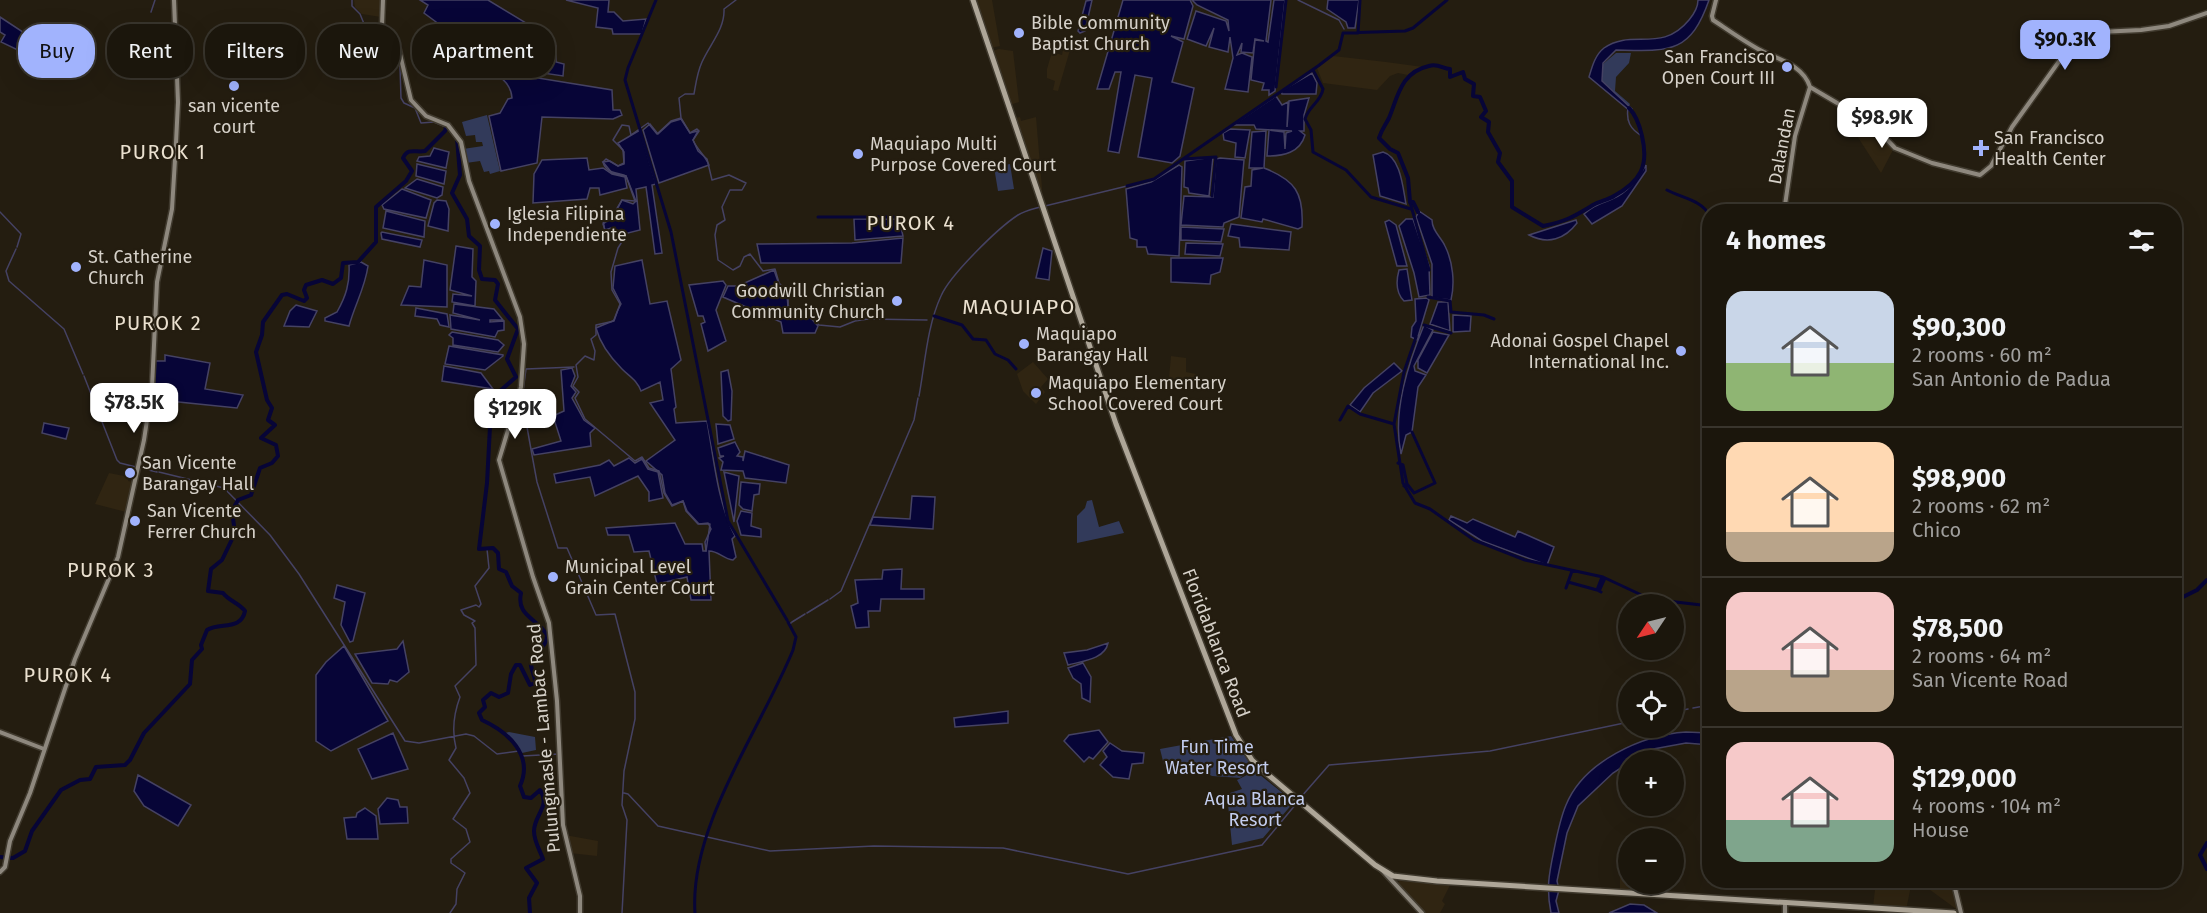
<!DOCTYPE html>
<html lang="en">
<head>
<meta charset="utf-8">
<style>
  body { margin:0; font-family:"Fira Sans",sans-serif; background:#28231a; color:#f1f3f6; height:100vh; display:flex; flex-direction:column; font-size:22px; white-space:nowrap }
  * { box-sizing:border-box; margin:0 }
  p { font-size:20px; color:#a09f9d }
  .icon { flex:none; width:33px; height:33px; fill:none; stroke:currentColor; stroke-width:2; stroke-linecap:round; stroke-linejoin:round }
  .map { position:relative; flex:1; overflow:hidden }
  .sheet { position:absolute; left:1702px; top:204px; width:480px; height:684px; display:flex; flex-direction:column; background:#1b160c; border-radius:24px; box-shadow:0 6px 24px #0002,0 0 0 2px #39352d }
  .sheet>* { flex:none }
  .top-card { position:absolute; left:18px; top:24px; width:570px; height:54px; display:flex; gap:12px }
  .needle { width:39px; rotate:235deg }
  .fabs { position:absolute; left:1618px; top:594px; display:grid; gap:12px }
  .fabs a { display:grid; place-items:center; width:66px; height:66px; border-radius:50%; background:#1b160c; box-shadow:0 6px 24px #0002,0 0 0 2px #39352d; font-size:30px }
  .price { position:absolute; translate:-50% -51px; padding:0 14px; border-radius:12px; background:#fff; color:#222; font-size:20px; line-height:39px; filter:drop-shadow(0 2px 3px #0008) }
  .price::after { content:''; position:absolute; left:50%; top:36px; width:18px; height:14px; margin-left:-9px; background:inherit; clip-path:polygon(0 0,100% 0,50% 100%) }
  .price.active { background:#a1b3fd; color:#111 }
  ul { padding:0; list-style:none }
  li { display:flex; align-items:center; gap:18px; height:150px; padding:0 24px }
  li+li { border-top:2px solid #39352d }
  li span { display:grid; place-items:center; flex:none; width:168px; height:120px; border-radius:18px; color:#555 }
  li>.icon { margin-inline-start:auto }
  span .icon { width:72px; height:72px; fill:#fffc; stroke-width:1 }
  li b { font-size:26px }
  h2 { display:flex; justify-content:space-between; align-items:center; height:72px; padding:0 24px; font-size:26px }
  .tag { padding:0 21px; border-radius:24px; background:#1b160c; box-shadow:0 6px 24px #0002,0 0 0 2px #39352d; font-size:21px; line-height:54px }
  .tag.active { background:#a1b3fd; color:#111 }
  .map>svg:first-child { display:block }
  .built { fill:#302512 }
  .green { fill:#323a5a }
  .water { fill:#070537; stroke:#454263; stroke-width:1.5 }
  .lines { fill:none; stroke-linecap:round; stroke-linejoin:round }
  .stream { stroke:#454263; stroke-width:1.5 }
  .canal { stroke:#070537; stroke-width:3 }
  .river { stroke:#070537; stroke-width:4 }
  .secondary-casing { stroke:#403a2e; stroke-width:7 }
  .primary-casing { stroke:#403a2e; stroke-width:8 }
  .secondary { stroke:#8e887e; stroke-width:4 }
  .primary { stroke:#aea698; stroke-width:5 }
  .poi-dot { fill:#a1b3fd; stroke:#241d10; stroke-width:2 }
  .labels { text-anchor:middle; stroke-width:4.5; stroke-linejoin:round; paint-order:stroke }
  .poi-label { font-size:18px; fill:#d6d1c9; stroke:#241d10; text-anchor:start }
  .street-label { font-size:18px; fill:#d6d1c9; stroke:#241d10 }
  .park-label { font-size:18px; fill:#c3cdef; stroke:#241d10 }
  .neighbourhood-label { font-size:20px; letter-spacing:1.5px; fill:#eae0cf; stroke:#241d10 }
  .quarter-label { font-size:21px; letter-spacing:1.5px; fill:#eae0cf; stroke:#241d10 }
</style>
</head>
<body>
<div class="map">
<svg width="2207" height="913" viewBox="0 0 2207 913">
  <rect width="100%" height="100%" fill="#241d10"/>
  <path class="built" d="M354 0H382L381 17 362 14 355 7Z
    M975 0H992L1000 46 991 48Z
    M1065 40 1072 43 1058 91 1053 90 1055 81 1047 78V69L1052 52 1062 55Z
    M999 49 1013 51 1019 102 1010 105 992 51Z
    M1333 56 1386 62 1423 67 1408 75 1398 73 1390 76 1377 90 1323 83 1317 68Z
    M1854 115 1871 125 1894 148 1881 173 1850 125Z
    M1020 117 1021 121 1036 117 1043 200 1015 118Z
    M1171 356 1186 358V372L1196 374 1199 385 1177 383V380L1169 378Z
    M1033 362 1048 379 1041 387 1045 392 1036 404 1023 391 1017 374Z
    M109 473 129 477 128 481 133 482 126 512 95 504Z
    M565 835 598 841 597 856 570 853Z
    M1629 850V890L1620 889V851Z
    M1399 881 1451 883 1442 901 1445 904 1440 913H1424L1398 886Z
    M1876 881H1912L1906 910 1873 907Z
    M1918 881H1951L1959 911 1937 895Z"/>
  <path class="green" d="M1616 53H1631L1629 63 1616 77 1615 91 1630 104 1629 106 1602 81 1603 64Z
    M487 115 500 171 490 174 489 171 484 172 480 161 466 163 463 149 483 146 482 142H476L475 135 466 136 462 122Z
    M1010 164 1014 189 998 191 994 167Z
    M1092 500 1099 527 1119 521 1124 533 1077 543V516L1085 508 1087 501Z
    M509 732 535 737 536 750 522 753 505 733Z
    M1231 736 1253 768 1240 778 1212 776 1204 772 1188 773 1186 766 1165 769 1160 749Z
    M1255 771 1294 802 1263 838 1232 845 1227 794 1242 789 1237 780Z"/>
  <path class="water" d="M420 0H488L536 29 532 42 556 46V62L564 64 563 76 516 69 513 74 612 90 613 110H620L622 115 613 119 542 117 537 163 501 171 489 116 500 113 508 99 512 98C511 76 485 70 469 58 461 51 453 42 446 34L447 30 424 13 428 5Z
    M566 0H609L608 12H614L623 21 646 19 642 34H613L612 29 596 27 598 8Z
    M1092 0 1085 31 1080 33 1078 31 1086 1Z
    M1123 0H1190L1193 6 1184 39 1171 36 1183 42 1172 82 1194 88 1180 156 1172 163 1138 157 1152 78 1135 75 1119 153 1108 151 1121 72H1115L1109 89H1097Z
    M1192 0H1271L1266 41 1268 42 1274 0H1285L1275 91 1269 95V90H1262L1264 83 1251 80 1255 40 1264 41 1255 39 1253 53 1241 52 1242 43 1237 55 1242 53 1252 57 1248 92 1225 89 1233 58 1230 37 1228 52 1209 47 1214 28 1206 46 1187 39 1196 11 1226 21 1229 31 1228 20 1197 5Z
    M1328 0H1359L1355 28H1348L1346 22 1327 9Z
    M1698 0H1709C1690 55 1668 51 1616 50L1603 63 1602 81 1632 109 1630 111 1589 77C1592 67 1595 55 1604 48 1632 28 1661 54 1689 20 1694 14 1698 8 1698 0Z
    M0 17 29 36 22 52 1 42 5 35 0 32Z
    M1312 73 1317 83 1316 94H1282L1281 91Z
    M1276 96 1282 105 1288 102 1287 127 1289 101 1309 98 1304 115V131H1300L1305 135C1300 153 1283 156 1267 156L1269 130 1284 132 1285 149 1286 133 1292 131 1256 129 1254 125H1233Z
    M681 119 690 133 698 131 693 140C698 151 705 155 709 165L659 183 643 130 650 124 658 134 671 122Z
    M1230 129 1250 130 1245 158 1235 157 1236 143 1224 140 1223 133Z
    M640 130 656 184 652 185 662 253 655 254 646 187 636 189 640 230 624 234 611 228 605 230 603 224 613 217 622 200 633 204 636 201 626 176 612 173 603 162 610 161 618 166 624 164V152L618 143Z
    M1266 131 1264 168C1295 180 1304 193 1302 227L1298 229 1263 219 1262 222 1241 218 1245 187 1251 186 1252 170 1263 168H1249L1252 132Z
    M434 148 449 152 446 168 417 161 419 157 430 156Z
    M1383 152C1401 157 1403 189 1406 204L1380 196 1373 155Z
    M1213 157 1209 196 1189 193 1188 188 1184 187 1185 161Z
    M587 158 589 170 603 168 612 174 625 177 627 188 600 195 599 188H590L587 199 533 203 534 174 542 160Z
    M1220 158 1244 160 1239 217 1224 223 1223 227 1181 225 1184 196 1213 197 1216 159Z
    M417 164 446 171 444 184 416 176Z
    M1179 165 1182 167 1179 256 1148 254 1146 247H1137V240L1130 238 1126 189 1151 182Z
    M1646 165V171L1622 206 1592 224 1584 214C1594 205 1600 204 1612 199 1626 194 1639 178 1646 165Z
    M417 179 443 187 442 195 437 198 405 188Z
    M402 189 431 200 426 218 384 209 382 205Z
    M437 200 446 201 449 209 448 231 428 226 434 203Z
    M386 211 425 221 424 237 383 228Z
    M1419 211 1432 220C1432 231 1441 237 1445 246 1453 262 1455 283 1451 300L1432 298V264L1416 217Z
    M854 219H899L903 236 855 240Z
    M1406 219H1413L1429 266 1430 295 1419 297 1414 273 1399 226Z
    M1389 220 1396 225 1407 266H1397L1385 222Z
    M1576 220 1577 223C1565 239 1548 245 1529 235Z
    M1231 224 1291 232 1289 250 1240 247 1239 238 1228 236Z
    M1181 227 1224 229 1221 242 1181 240Z
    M381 233 382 232 422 240 420 247 382 239Z
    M903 238 901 263H761L757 244 852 243Z
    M1186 243 1223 244 1220 256 1185 254Z
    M456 246 473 249 472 277 476 281 475 306 452 302 453 294 472 296 450 290Z
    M1043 248 1052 251 1049 280 1036 278Z
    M1171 258H1223L1220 272 1211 275 1210 284 1171 282Z
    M424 260 447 265V307L401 305 409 286 421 287Z
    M642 260 650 304 667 301 681 360 671 369 676 407 674 409 676 423 707 421C714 459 717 501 735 536L732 539 736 557 733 560C723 559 719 551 709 551L711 600H691L687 577 657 584 649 551 634 552 629 535H608L606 528 675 523 685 544H702L703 551H706L705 542 711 529 708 523 699 524 687 511 683 501 672 505 665 493 662 475 646 461 675 440 650 403 663 400 660 382 641 391C637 380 630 377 622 369 610 357 600 343 596 328 623 316 608 327 621 304L613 288 615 266Z
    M361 262 368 266C365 288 355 304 349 326L325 321V318L337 312C346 296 350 283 349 265Z
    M1407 269 1412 300 1404 301C1396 293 1396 281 1399 270Z
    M774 270 780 287 787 294 788 307 808 315 818 326 815 333H783L781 322 723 297 728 286H738Z
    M723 281 726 285 716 310 726 341 708 351 701 324 705 322 703 316H698L689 285Z
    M1427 298 1429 300 1417 340 1411 337 1412 327 1416 321 1415 299Z
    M1438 302H1448L1450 331 1430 324Z
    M454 304 494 309 503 320H490V322L504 321V330L498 331 495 337 451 329 450 315 480 320 453 313Z
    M296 305 317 311 309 327 284 326 290 311Z
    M416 308 447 314 449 327 440 325 437 319 415 316Z
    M1453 315 1471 316 1470 331 1453 332Z
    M1424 325 1433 330 1414 366 1415 371 1426 375 1418 387 1412 432 1406 435 1401 454C1392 412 1408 364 1424 325Z
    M452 332 498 340 504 345 498 352 453 345V338L449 335Z
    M1433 332 1449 335 1427 373 1418 368V360Z
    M449 346 503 355V356L485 370 445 364Z
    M165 355 210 363 205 389 243 395 237 408 169 401 168 392 163 391 164 384 152 385 154 361H165Z
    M1394 363 1402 371 1373 393 1360 412 1350 405 1364 388Z
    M444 366 481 373 493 389 442 381Z
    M572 368 575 376 571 386 576 392 572 398 584 420 595 428 590 433 591 446 534 455 532 449 561 441 553 416 564 411 561 370Z
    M728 370 732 391 731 420 728 421 723 416 721 372Z
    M128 397 136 399 130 411 126 412 124 421 115 418 118 399Z
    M44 423 69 428 66 439 42 433Z
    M716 424 730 425 734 439 718 444Z
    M735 442 740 452 737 456 743 457V461L745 451 789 465 786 483 745 478 743 471 721 470 723 462 719 458 724 456H720L718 448Z
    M629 458 635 463 642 459 648 469 658 472 663 498 649 501V492L638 476 595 496 590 477 556 483 554 474 600 465 609 460 614 466Z
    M724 472 739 476 734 522Z
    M741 482 760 484 759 494 754 495 752 511 743 509 739 505Z
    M912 496 935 497 933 529 870 525 873 517 910 519Z
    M741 511 752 513 751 526 761 529V537L741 535 737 521Z
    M1451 516 1467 523 1473 519 1515 537 1518 531 1554 547 1547 565 1482 541 1449 520Z
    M902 569 901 589H924V599H881L880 611H868L869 627 856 628 851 606 858 603 855 580 882 579 883 570Z
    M337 585 365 593 353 641 350 642 341 625 345 602 334 598Z
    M403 641 409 672 397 682 390 680 388 684 372 683 355 654 397 649Z
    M1108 643C1105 659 1083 661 1068 665L1064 653 1087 650Z
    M344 646 388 721 331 751 316 741V675L326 662Z
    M1083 663 1091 677 1090 702 1082 698 1081 684 1073 678 1068 668Z
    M1008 711V723L955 727 954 718Z
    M1099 730 1108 742 1093 759 1089 757 1084 762 1064 741 1069 735Z
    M1686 732 1710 733V745L1686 743 1648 750 1613 773 1578 806 1567 833 1557 881 1559 890 1556 901 1559 913H1551C1546 888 1549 874 1554 850 1557 835 1560 819 1566 805 1584 761 1642 735 1686 732Z
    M393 733 408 769 372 779 358 749Z
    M1110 743 1122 751 1144 753 1143 763 1132 764 1129 779 1113 777 1100 765 1107 757 1103 751Z
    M138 775 191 805 178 826 144 806 134 791Z
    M387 798 398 800 400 807H407L408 823 380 824 378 809Z
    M365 808 376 816 378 839H347L344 818 356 817 357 813Z
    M1630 904 1644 905 1657 913H1609Z"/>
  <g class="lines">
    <path class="stream" d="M352 0V6L360 14 367 31 393 49 400 67 401 98 404 103 415 108 421 123 434 122 446 127
      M736 0 724 9C725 29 710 44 702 62 697 73 696 83 694 94H685L679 98 681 118 690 133 697 129 699 131 693 140 698 151 707 159 712 180 729 175 746 183 742 190H730L722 207 725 220 717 225 715 235 718 260 733 270 740 266 744 257 750 254 763 271 775 269 779 283 788 293V306L809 314 819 325 840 327 855 321 868 319 927 320
      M1298 0 1339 20 1344 29
      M151 12 155 0
      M1628 108C1626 121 1630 129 1642 136
      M681 118 671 121 657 134 648 123 631 135 629 126 622 125 613 140 623 150 624 163 618 166 606 159 603 162C606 174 617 172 626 176L635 201 622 200 612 217 603 221 605 231 614 230 625 237 618 248 611 272 612 290 620 304 614 321 596 325V335L591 339 595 351 594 360 585 356 576 365 578 377 573 386 579 392 575 398 585 419 635 461 642 457 649 468 659 471 664 493 672 506 683 501 686 511 698 524H710L706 551
      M1045 206 1127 186
      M0 212 21 234 17 247
      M16 249 6 271 9 281 64 329 83 374
      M574 367 526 369 522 399 532 455 537 482 558 548H567L596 615 615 614 635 692V719L624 771 622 805 627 820 622 913
      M84 376 117 460 120 463 136 467
      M919 396C925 364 927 326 941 296 950 275 998 228 1018 215 1024 211 1033 209 1040 207
      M140 468 157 472
      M159 472 224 488 270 535 299 574 405 741 419 743 466 734 474 736 497 754 519 751
      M830 599 841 591 914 420 918 398
      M807 613 828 600
      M792 622 805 614
      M789 624 791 623
      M1693 708 1710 705
      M1674 712 1688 709
      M522 756 559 754
      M624 793 628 794 658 826 770 851 874 846 1003 848 1128 874 1262 845 1296 804
      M1301 797 1329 765 1490 751 1629 722
      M450 913 456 904 457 889 465 873 451 863V859L470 842 466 829 453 819 470 793 464 778 449 760 456 748C452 732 454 713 460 697L455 686 476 665 475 628 472 623 475 621 464 615 461 610 476 605 479 607 481 604 475 586 489 568 487 549"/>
    <path class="canal" d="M656 0 628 68 625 80 671 232 728 521 787 620
      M1358 33 1360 0
      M1313 70 1323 89C1321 102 1308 107 1305 119L1311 130 1313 152 1346 170 1371 197 1411 209
      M1276 87 1286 0
      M1184 159 1216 157 1212 196
      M1127 186 1154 179 1318 66 1339 50 1343 33 1405 31 1413 28 1447 0
      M1667 190C1682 198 1702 200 1710 216
      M1410 202 1429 270
      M818 217H900L902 226
      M1428 297 1450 301 1451 312 1484 315 1494 319
      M934 316 962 325 973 339 986 340 995 354 1008 360 1016 369
      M1424 325 1451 333
      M1416 337 1404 372 1394 424 1403 483 1415 503 1430 509 1474 540 1525 560 1603 577 1650 599 1710 606
      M1340 420 1348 406 1360 414 1394 424
      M1398 463 1403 465 1407 484
      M1404 486 1407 484 1414 493 1435 483 1412 432
      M1568 582 1597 590 1602 577
      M1566 588 1572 571
      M1601 592 1599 591 1605 578
      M695 913C689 826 761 729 793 650L796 637 788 622"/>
    <path class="river" d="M457 138 460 175 452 193 467 219 469 236 480 246 479 270 482 279 495 280 498 284 495 300 518 329 507 359 516 377 500 391 491 408 487 483 479 549 493 548 498 553 499 569 506 572 512 586 521 593C516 616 537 618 547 635 547 647 536 650 532 659 528 668 536 674 535 683L530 685 520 665H516L511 674 508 693 499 697 491 693 483 700 485 707 479 713 482 720C508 732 534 755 520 786L524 797 531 798 540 790C551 806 534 815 534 831 534 842 540 850 543 859L526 868 537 883 529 898 530 913
      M1418 212 1413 202H1410L1408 178 1398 153 1390 149 1379 138C1382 129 1385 126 1389 118 1398 96 1401 72 1429 66 1438 63 1443 69 1450 69V77L1463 72 1465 79 1474 84 1473 96 1480 97 1486 111 1481 117 1489 122 1488 132 1500 153 1498 162 1512 181V207L1543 226C1567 221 1573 217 1593 205 1600 201 1608 200 1614 196 1641 181 1649 166 1642 136 1640 127 1636 115 1629 108
      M2175 601 2197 590 2207 580
      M2207 843 2200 855 2207 869
      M0 857 13 858 25 851 32 831 61 790 80 780 90 779 96 767 125 765 130 760 144 733 190 684 192 660 202 649 201 645 207 630C220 622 241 631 245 611 239 603 229 601 223 593L208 591 211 569 222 560 235 533 232 511 238 500 251 495 260 468 272 463 278 456 276 445 261 438 275 425 268 420 272 408 267 400 256 352 262 335 263 322 282 295 287 294 304 301 307 298 304 290 306 285 322 280 333 284 341 278 343 263 358 262 376 242V207L406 181 412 171 403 158C408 147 416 153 425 151L445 131 446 127 451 130"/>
    <g class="secondary-casing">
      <path id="secondary" d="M383 0 382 25 399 50 411 100 426 116 448 125 461 142 469 181 520 317 524 344 521 387 499 460 533 577 549 623 557 701 563 825 580 896V913
        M1716 0 1712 16 1713 20C1728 30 1742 40 1758 49 1776 59 1803 64 1810 87
        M1810 87 1871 123 1895 148 1932 163 1980 175 1991 166 2012 127 2060 60 2077 44 2100 32 2141 30 2169 26 2207 13
        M1784 212 1795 136 1810 87
        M0 732 44 749
        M1382 870 1422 913
        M0 872 5 867 10 841 30 793 75 659 118 557 144 440 152 387 157 282 172 209 176 143 178 102 174 0
        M1953 880 1961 913
        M1785 913V902"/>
    </g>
    <g class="primary-casing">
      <path id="primary" d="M973 0 1116 424 1236 735 1252 760 1265 772 1375 865 1393 876 1437 881 1954 913"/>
    </g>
    <use href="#secondary" class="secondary"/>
    <use href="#primary" class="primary"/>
  </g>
  <g class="poi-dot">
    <circle cx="1019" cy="33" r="6"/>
    <circle cx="1787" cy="67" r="6"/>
    <circle cx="234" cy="86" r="6"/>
    <path d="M1978 139h6v6h6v6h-6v6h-6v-6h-6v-6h6z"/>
    <circle cx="858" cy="154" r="6"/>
    <circle cx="495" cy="224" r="6"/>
    <circle cx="76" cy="267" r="6"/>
    <circle cx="897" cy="301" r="6"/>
    <circle cx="1024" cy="344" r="6"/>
    <circle cx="1681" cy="351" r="6"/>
    <circle cx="1036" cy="393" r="6"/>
    <circle cx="130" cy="473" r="6"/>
    <circle cx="135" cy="521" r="6"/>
    <circle cx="553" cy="577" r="6"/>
  </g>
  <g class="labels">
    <g class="poi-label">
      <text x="1031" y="29">Bible Community<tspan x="1031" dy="21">Baptist Church</tspan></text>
      <text x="1775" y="63" text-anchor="end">San Francisco<tspan x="1775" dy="21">Open Court III</tspan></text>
      <text x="234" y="112" text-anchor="middle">san vicente<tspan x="234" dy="21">court</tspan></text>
      <text x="1994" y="144">San Francisco<tspan x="1994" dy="21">Health Center</tspan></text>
      <text x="870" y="150">Maquiapo Multi<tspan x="870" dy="21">Purpose Covered Court</tspan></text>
      <text x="507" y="220">Iglesia Filipina<tspan x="507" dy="21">Independiente</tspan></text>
      <text x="88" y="263">St. Catherine<tspan x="88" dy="21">Church</tspan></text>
      <text x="885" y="297" text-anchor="end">Goodwill Christian<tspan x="885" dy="21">Community Church</tspan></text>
      <text x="1036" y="340">Maquiapo<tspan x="1036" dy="21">Barangay Hall</tspan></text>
      <text x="1669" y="347" text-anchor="end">Adonai Gospel Chapel<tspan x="1669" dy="21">International Inc.</tspan></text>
      <text x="1048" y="389">Maquiapo Elementary<tspan x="1048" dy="21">School Covered Court</tspan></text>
      <text x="142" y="469">San Vicente<tspan x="142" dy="21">Barangay Hall</tspan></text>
      <text x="147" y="517">San Vicente<tspan x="147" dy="21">Ferrer Church</tspan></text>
      <text x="565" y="573">Municipal Level<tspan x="565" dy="21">Grain Center Court</tspan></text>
    </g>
    <g class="street-label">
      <text transform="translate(1782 146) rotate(-79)" y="6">Dalandan</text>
      <text transform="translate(1216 643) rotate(69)" y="6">Floridablanca Road</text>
      <text transform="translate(544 738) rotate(-95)" y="6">Pulungmasle - Lambac Road</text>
    </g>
    <g class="park-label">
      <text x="1217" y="753">Fun Time<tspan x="1217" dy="21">Water Resort</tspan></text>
      <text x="1255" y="805">Aqua Blanca<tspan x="1255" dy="21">Resort</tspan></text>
    </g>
    <g class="neighbourhood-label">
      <text x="163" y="159">PUROK 1</text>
      <text x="911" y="230">PUROK 4</text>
      <text x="158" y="330">PUROK 2</text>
      <text x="111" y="577">PUROK 3</text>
      <text x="68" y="682">PUROK 4</text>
    </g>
    <g class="quarter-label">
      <text x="1019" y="314">MAQUIAPO</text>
    </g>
  </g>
</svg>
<div class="fabs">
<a><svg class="needle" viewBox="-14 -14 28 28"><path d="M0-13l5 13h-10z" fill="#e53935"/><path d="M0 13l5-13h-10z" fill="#a09f9d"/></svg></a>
<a><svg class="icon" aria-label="locate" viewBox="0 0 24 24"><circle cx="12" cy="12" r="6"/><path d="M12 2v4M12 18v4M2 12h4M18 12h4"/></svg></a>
<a>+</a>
<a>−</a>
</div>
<b class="price active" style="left:2065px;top:71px">$90.3K</b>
<b class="price" style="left:1882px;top:149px">$98.9K</b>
<b class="price" style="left:134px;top:434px">$78.5K</b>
<b class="price" style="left:515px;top:440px">$129K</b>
<div class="top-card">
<a class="tag active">Buy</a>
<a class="tag">Rent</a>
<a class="tag">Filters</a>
<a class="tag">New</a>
<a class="tag">Apartment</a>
</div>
<section class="sheet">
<h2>4 homes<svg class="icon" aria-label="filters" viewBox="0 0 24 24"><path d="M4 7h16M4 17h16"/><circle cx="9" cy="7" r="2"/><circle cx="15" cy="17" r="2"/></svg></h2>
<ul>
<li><span style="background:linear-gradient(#c9d6e8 60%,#8fb573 0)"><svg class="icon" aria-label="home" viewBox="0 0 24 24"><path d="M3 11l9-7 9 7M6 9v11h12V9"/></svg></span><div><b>$90,300</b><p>2 rooms · 60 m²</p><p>San Antonio de Padua</p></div></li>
<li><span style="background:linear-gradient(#ffd9b3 75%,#b9a48a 0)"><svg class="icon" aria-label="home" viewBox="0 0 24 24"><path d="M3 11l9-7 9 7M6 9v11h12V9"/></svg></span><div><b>$98,900</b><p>2 rooms · 62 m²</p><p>Chico</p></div></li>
<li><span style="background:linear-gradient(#f6c9c9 65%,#b9a48a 0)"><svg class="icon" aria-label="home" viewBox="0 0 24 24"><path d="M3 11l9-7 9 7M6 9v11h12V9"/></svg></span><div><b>$78,500</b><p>2 rooms · 64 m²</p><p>San Vicente Road</p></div></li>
<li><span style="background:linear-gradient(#f6c9c9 65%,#7fa58c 0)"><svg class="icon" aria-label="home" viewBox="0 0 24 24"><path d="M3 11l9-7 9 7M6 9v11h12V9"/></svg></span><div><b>$129,000</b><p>4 rooms · 104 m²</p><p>House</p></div></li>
</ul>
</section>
</div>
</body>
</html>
